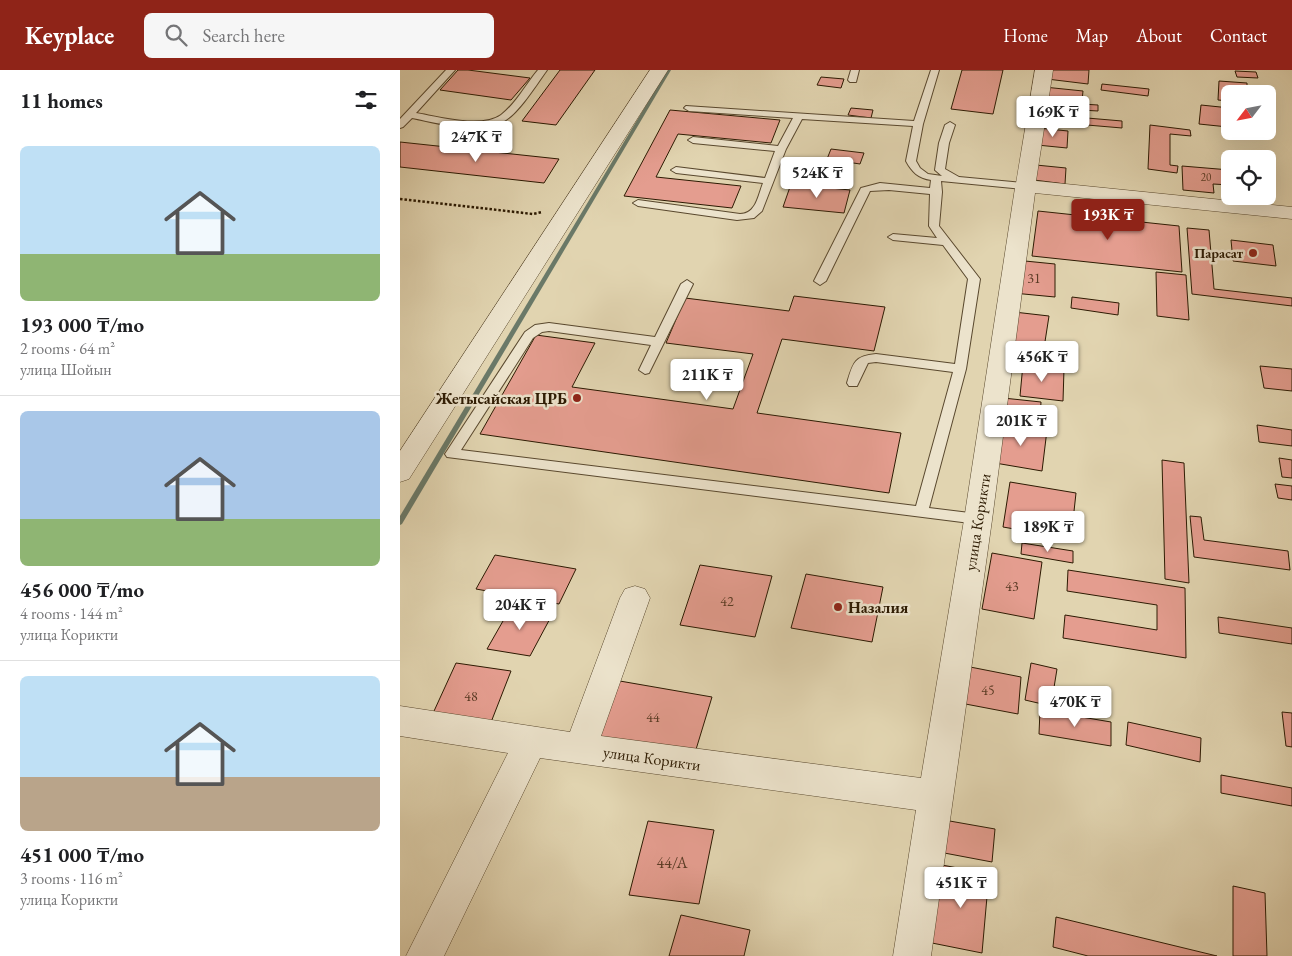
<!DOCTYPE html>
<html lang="en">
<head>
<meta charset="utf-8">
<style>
  body { margin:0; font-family:"EB Garamond",serif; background:#f6f6f6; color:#202124; height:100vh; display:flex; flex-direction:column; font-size:19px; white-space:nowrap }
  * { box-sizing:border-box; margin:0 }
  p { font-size:16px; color:#757577 }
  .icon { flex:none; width:28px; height:28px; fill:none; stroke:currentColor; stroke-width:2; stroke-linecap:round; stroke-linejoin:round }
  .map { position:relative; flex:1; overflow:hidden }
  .side { display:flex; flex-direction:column; background:#fff; width:400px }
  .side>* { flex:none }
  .needle { width:32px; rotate:238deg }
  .controls { position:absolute; left:821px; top:15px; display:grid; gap:10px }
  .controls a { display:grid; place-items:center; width:55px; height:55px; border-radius:8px; background:#fff; box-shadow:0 5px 20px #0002; font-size:25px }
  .price { position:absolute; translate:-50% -42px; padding:0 11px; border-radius:5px; background:#fff; color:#222; font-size:16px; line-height:32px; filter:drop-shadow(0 1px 2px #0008) }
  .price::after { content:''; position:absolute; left:50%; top:30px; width:15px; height:11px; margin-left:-8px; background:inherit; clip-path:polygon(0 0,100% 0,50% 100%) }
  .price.selected { background:#8f2418; color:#fff }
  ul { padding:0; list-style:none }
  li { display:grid; align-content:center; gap:10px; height:265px; padding:0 20px }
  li+li { border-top:1px solid #e0e0e0 }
  li span { display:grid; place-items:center; height:155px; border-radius:8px; color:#555 }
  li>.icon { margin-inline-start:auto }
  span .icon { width:90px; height:90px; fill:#fffc; stroke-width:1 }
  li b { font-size:21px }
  h2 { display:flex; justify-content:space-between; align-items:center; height:60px; padding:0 20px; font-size:21px }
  header { display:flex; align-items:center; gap:30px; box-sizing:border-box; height:70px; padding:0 25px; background:#8f2418; color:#fff }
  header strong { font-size:24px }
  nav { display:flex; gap:28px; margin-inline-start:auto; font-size:18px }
  .search { width:350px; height:45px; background:#f6f6f6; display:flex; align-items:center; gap:12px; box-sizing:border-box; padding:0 18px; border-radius:8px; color:#757577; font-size:19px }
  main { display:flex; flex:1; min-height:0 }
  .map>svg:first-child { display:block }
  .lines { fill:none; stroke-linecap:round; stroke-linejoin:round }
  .stream { fill:#6a7968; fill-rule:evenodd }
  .building { fill:#e49d8f; stroke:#2c1a02 }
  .lane-casing { stroke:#59482e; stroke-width:2 }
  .street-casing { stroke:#59482e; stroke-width:1 }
  .path { stroke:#2c1a02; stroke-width:2.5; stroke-dasharray:2.5 2; stroke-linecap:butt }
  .lane { fill:#ece3cc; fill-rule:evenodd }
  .street { fill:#ece3cc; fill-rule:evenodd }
  .poi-dot { fill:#8f2418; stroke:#ece3cc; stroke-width:2 }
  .labels { text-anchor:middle; stroke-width:5; stroke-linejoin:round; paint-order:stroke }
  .far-number-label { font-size:11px; fill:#5a3b25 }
  .far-poi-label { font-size:14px; font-weight:bold; fill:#2c1a02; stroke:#ece3cc; text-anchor:end }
  .number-label { font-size:14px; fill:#5a3b25 }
  .poi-label { font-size:16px; font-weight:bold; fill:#2c1a02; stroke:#ece3cc; text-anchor:end }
  .street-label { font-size:16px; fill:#2c1a02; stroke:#ece3cc }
  .near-number-label { font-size:16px; fill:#5a3b25 }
</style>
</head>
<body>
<header>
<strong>Keyplace</strong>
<div class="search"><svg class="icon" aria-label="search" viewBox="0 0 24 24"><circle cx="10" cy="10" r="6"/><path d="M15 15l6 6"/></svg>Search here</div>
<nav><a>Home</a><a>Map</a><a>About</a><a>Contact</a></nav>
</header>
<main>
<section class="side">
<h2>11 homes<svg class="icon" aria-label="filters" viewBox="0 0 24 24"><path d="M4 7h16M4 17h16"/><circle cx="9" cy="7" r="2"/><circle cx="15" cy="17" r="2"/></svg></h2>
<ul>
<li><span style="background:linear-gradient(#bfe0f5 70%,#8fb573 0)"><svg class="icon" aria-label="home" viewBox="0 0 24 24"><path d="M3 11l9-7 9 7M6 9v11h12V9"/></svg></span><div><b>193 000 ₸/mo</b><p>2 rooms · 64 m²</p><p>улица Шойын</p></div></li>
<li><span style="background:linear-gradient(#a9c7e8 70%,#8fb573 0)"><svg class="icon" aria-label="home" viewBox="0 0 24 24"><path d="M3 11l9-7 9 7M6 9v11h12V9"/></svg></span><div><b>456 000 ₸/mo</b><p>4 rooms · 144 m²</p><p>улица Корикти</p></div></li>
<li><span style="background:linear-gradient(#bfe0f5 65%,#b9a48a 0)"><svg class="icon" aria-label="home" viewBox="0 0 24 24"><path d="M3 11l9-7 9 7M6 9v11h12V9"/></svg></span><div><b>451 000 ₸/mo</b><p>3 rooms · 116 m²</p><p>улица Корикти</p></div></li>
</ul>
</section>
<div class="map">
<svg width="892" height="886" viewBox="0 0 892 886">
  <rect width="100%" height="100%" fill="#e1d4b0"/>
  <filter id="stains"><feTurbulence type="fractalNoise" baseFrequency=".004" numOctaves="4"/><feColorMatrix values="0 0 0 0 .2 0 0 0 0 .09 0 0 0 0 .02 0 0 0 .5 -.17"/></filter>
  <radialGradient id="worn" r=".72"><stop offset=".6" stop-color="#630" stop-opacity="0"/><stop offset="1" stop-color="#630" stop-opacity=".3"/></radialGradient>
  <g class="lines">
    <path class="stream" d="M267 0H271L2 454 0 455V446Z"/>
  </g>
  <path class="building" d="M58 0H68L130 8 111 30 40 20Z
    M160 0H195L156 55 122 51Z
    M562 0H603L593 44 551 39Z
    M648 0H689L688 14 647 9Z
    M835 1 856 2 858 8 837 7Z
    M421 7 444 9 441 18 417 15Z
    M819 11 847 13V24H830V31L818 30Z
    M702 14 749 19 748 26 701 20Z
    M644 17 683 21 682 31 670 30 669 39 641 36Z
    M682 34 698 35V41L681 40Z
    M801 35 830 38 828 57 799 54Z
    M451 38 473 40 471 48 448 45Z
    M270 40 380 50 371 73 278 64 256 107 341 116 332 138 224 126Z
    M687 48 722 51V58L687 55Z
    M750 55 790 60 791 66 770 64V95L778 96 777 103 748 99Z
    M639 58 668 61 667 78 637 75Z
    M0 72 159 89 144 113 0 97Z
    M431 79 464 83 460 94 427 89Z
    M636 95 666 98 665 114 634 110Z
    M782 96 830 100V115L813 114 814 123 783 120Z
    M391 114 450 120 444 143 383 137Z
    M844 126H861L862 137 845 135Z
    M638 141 779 156 782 202 632 186Z
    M787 158 809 160 814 219 892 228V236L792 224Z
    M831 170 873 175 876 196 833 191Z
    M615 190 655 194V227L613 223Z
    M756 202 786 205 789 250 757 246Z
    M394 226 485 237 474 281 382 269 357 343 501 363 489 423 80 364 136 265 195 273 172 317 333 339 353 284 266 273 285 228 389 241Z
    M672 227 719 233 718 245 671 238Z
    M614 242 649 246 644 278 608 273Z
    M623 294 664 299 663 331 620 326Z
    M860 296 892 299V321L864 318Z
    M603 328 641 332 640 350 602 346Z
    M601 353 647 360 642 401 595 393Z
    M857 355 892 360V376L859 372Z
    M879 388 892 390V408L882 407Z
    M762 390 784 393 789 513 765 509Z
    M610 412 676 423 671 469 603 457Z
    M875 414 892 416V430L878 428Z
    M790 446 801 447 804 470 888 481 890 500 794 487Z
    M622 473 673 481V493L621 484Z
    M592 483 642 492 634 549 582 539Z
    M95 485 176 499 159 534 76 519Z
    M300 495 372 506 355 567 280 555Z
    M668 500 785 518 786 588 663 568 665 545 757 560V535L667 521Z
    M406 504 483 517 472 572 391 558Z
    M111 537 153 543 130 586 87 579Z
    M818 547 892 558V574L819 563Z
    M56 593 111 601 88 660 29 652Z
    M631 593 657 599 651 636 625 630Z
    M560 595 621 607 618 644 555 632Z
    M214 610 312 627 294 686 192 668Z
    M640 640 711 652V676L639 664Z
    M882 642 892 643V677L886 676Z
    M728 652 801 668 800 692 726 675Z
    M821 705 892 718V736L821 723Z
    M544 750 595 759 592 792 539 782Z
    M248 751 314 760 299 834 229 825Z
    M542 795 589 804 582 883 532 873Z
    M833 816 865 823 867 886H833Z
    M281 845 350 860 344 886H269Z
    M656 847 817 886H688L653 877Z"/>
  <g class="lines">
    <g class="lane-casing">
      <path id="lane" d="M46 0H55L16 43C39 47 81 59 101 45 116 34 126 14 138 0H147C137 14 120 41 106 50 80 66 39 53 12 48L3 57 0 58V49Z
        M451 0H459L456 12H450L448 10Z
        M531 0H539L523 54 516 91 520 98 528 104 542 106 535 100 539 73 545 55 550 52 555 55 549 73 545 99 559 107 624 113 629 116 624 119 541 111 542 122 539 156 580 209 566 299 529 438 578 444 583 445 585 449 583 453 578 454 47 387 45 384 47 381 125 262 135 255 149 253 255 267 281 214 287 210 293 214 249 303 245 304 239 300 251 275 149 261 142 262 133 268 61 380 516 436 553 302 476 292 468 293 457 316H449L447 313C453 293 454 286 476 284L555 294 568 209 543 175 493 170 488 167 493 164 537 168 529 156 530 124 489 120 470 121 426 211 420 215 414 211 461 118 480 113 530 118 531 110C518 108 512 102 506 91L513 56 402 49 386 79 362 141 354 148 337 150 238 136 233 133 238 130 340 144C356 144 358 126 363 113L276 103 271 100 276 97 365 108 375 81 293 73 288 70 293 67 378 76 393 48 289 41 284 38 286 36 514 51Z"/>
    </g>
    <g class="street-casing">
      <path id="street" d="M250 0H268L9 409 0 412V381Z
        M635 0H653L636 111 892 137V149L635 123 592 450 531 886H493L516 740 140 688 44 886H6L108 683 0 666V636L170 662 220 528 225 519 235 516 245 519 250 528 201 666 521 708 564 450 615 118 614 116 616 113Z"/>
    </g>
    <path class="path" d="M0 129 133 144 142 142"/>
    <use href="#lane" class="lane"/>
    <use href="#street" class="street"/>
  </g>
  <g class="poi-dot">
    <circle cx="853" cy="183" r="5"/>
    <circle cx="177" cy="328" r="5"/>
    <circle cx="438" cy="537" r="5"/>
  </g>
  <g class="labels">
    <g class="far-number-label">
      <text x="806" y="111">20</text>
    </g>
    <g class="far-poi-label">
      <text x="843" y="188">Парасат</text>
    </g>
    <g class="number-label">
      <text x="634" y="213">31</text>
      <text x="612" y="521">43</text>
      <text x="327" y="536">42</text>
      <text x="588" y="625">45</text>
      <text x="71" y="631">48</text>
      <text x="253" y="652">44</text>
    </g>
    <g class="poi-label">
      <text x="167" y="334">Жетысайская ЦРБ</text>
      <text x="448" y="543" text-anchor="start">Назалия</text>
    </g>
    <g class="street-label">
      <text transform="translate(577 452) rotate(-81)" y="6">улица Корикти</text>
      <text transform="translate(252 688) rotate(8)" y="6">улица Корикти</text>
    </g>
    <g class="near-number-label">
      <text x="272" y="798">44/А</text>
    </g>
  </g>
  <rect width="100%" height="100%" filter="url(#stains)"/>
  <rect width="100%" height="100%" fill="url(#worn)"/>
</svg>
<div class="controls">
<a><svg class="needle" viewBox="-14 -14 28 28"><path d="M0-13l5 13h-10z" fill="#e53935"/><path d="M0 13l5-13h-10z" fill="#757577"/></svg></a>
<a><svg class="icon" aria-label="locate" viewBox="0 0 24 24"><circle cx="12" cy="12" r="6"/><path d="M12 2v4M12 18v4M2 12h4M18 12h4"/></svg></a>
</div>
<b class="price" style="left:653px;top:68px">169K ₸</b>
<b class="price" style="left:76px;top:93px">247K ₸</b>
<b class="price" style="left:417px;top:129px">524K ₸</b>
<b class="price selected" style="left:708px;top:171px">193K ₸</b>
<b class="price" style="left:642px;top:313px">456K ₸</b>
<b class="price" style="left:307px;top:331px">211K ₸</b>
<b class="price" style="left:621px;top:377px">201K ₸</b>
<b class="price" style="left:648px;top:483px">189K ₸</b>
<b class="price" style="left:120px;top:561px">204K ₸</b>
<b class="price" style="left:675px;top:658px">470K ₸</b>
<b class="price" style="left:561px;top:839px">451K ₸</b>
</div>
</main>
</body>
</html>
